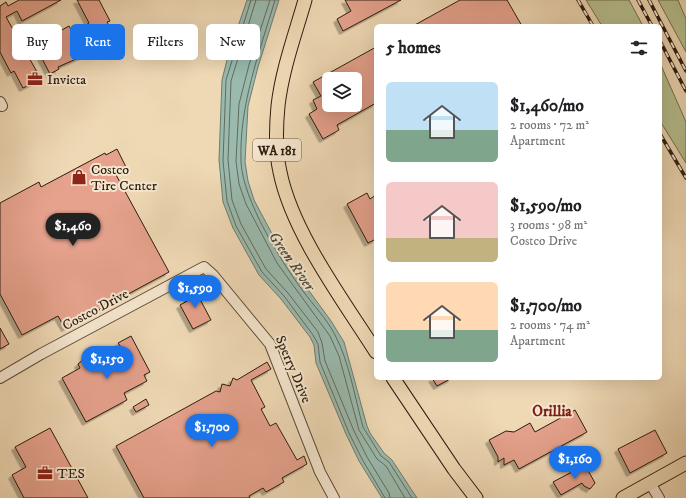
<!DOCTYPE html>
<html lang="en">
<head>
<meta charset="utf-8">
<style>
  body { margin:0; font-family:"IM FELL DW Pica",serif; background:#f2f2f2; color:#202124; height:100vh; display:flex; flex-direction:column; font-size:15px; white-space:nowrap }
  * { box-sizing:border-box; margin:0 }
  p { font-size:13px; color:#757577 }
  .icon { flex:none; width:22px; height:22px; fill:none; stroke:currentColor; stroke-width:2; stroke-linecap:round; stroke-linejoin:round }
  .map { position:relative; flex:1; overflow:hidden }
  .panel { position:absolute; left:374px; top:24px; width:288px; height:356px; display:flex; flex-direction:column; background:#fff; border-radius:6px; box-shadow:0 4px 16px #0002 }
  .panel>* { flex:none }
  .guide { position:absolute; left:12px; top:24px; width:302px; height:36px; display:flex; gap:8px }
  .buttons { position:absolute; left:322px; top:72px; display:grid; gap:8px }
  .buttons a { display:grid; place-items:center; width:40px; height:40px; border-radius:6px; background:#fff; box-shadow:0 4px 16px #0002; font-size:20px }
  .price { position:absolute; translate:-50% -34px; padding:0 9px; border-radius:14px; background:#1a73e8; color:#fff; font-size:13px; line-height:26px; filter:drop-shadow(0 1px 2px #0008) }
  .price::after { content:''; position:absolute; left:50%; top:24px; width:12px; height:9px; margin-left:-6px; background:inherit; clip-path:polygon(0 0,100% 0,50% 100%) }
  .price.selected { background:#222; color:#fff }
  ul { padding:0; list-style:none }
  li { display:flex; align-items:center; gap:12px; height:100px; padding:0 12px }
  li span { display:grid; place-items:center; flex:none; width:112px; height:80px; border-radius:6px; color:#555 }
  li>.icon { margin-inline-start:auto }
  span .icon { width:48px; height:48px; fill:#fffc; stroke-width:1 }
  li b { font-size:17px }
  h2 { display:flex; justify-content:space-between; align-items:center; height:48px; padding:0 12px; font-size:17px }
  .chip { padding:0 14px; border-radius:6px; background:#fff; box-shadow:0 4px 16px #0002; font-size:14px; line-height:36px }
  .chip.selected { background:#1a73e8; color:#fff }
  .map>svg:first-child { display:block }
  .green { fill:#b7c08f; stroke:#716e4f }
  .water { fill:#9abaae; stroke:#6e7b6e }
  .lines { fill:none; stroke-linecap:round; stroke-linejoin:round }
  .shore { stroke:#626b5e; stroke-width:1 }
  .building { fill:#e6a28d; stroke:#2b1c0f; fill-rule:evenodd; filter:url(#shadow) }
  .minor-casing { stroke:#5c4b38; stroke-width:12 }
  .major-casing { stroke:#2b1c0f; stroke-width:15 }
  .minor { stroke:#f5e6cf; stroke-width:10 }
  .major { stroke:#efd9b5; stroke-width:13 }
  .rail-casing { stroke:#2b1c0f; stroke-width:3.5 }
  .rail { stroke:#f5e6cf; stroke-width:2; stroke-dasharray:6; stroke-linecap:butt }
  .labels { text-anchor:middle; stroke-width:4; stroke-linejoin:round; paint-order:stroke }
  .shield { fill:#f5e6cf; stroke:#685949; stroke-width:1 }
  .shield-label { font-size:13px; font-weight:bold; fill:#2b1c0f }
  .poi-label { font-size:14px; fill:#2b1c0f; stroke:#f5e6cf; text-anchor:start }
  .street-label { font-size:14px; fill:#2b1c0f; stroke:#f5e6cf }
  .water-label { font-size:15px; font-style:italic; fill:#4c4b3f; stroke:#f5e6cf }
  .neighbourhood-label { font-size:15px; font-weight:bold; fill:#7a1f14; stroke:#f5e6cf }
</style>
</head>
<body>
<div class="map">
<svg width="686" height="498" viewBox="0 0 686 498">
  <defs>
    <filter id="shadow"><feDropShadow dx="-3.5" dy="3.5" stdDeviation="0" flood-color="#0004"/></filter>
  </defs>
  <rect width="100%" height="100%" fill="#efd9b5"/>
  <filter id="stains"><feTurbulence type="fractalNoise" baseFrequency=".005" numOctaves="4"/><feColorMatrix values="0 0 0 0 .2 0 0 0 0 .09 0 0 0 0 .02 0 0 0 .5 -.17"/></filter>
  <radialGradient id="worn" r=".72"><stop offset=".6" stop-color="#630" stop-opacity="0"/><stop offset="1" stop-color="#630" stop-opacity=".3"/></radialGradient>
  <path class="green" d="M586 0H629L643 26H602Z
    M658 0H678L686 19V52Z
    M660 63 686 122V163L660 121Z"/>
  <path class="water" d="M247 0H279L258 67 248 106 245 162 248 181 254 200 285 258 331 321 344 342 367 426 370 433 384 453 392 460 417 498H382L359 461 346 434 316 363 314 345 310 337 281 299 259 275 233 228 223 202 219 160 222 80 228 56Z"/>
  <g class="lines">
    <path class="shore" d="M251 0 226 80 223 161 227 201 236 226 262 272 284 296 313 335 318 344 320 362 349 433 362 459 385 498
      M256 0 231 81 228 160 232 200 241 224 266 269 288 293 318 332 322 343 325 361 354 431 367 457 389 493 390 498
      M270 0 249 65 239 104 236 161 239 184 246 204 277 263 330 336 339 356 359 430 377 459 386 466 405 498
      M275 0C259 54 239 105 241 162 243 200 280 260 303 291 313 305 327 319 335 335 349 361 355 398 363 427L381 456 389 462 412 498"/>
  </g>
  <path class="building" d="M19 0H61L22 21 17 11 6 17 41 79 23 88 14 71 11 73 0 52V6L6 2 8 6Z
    M77 0H99L110 21 107 22 116 38 95 49 83 27 89 23Z
    M345 0H401L343 31 337 19 351 11Z
    M460 0H507L522 26H413Z
    M69 26 85 55 58 67 59 69 50 74 35 45Z
    M376 47V103L337 125 339 130 323 139 309 114 317 109 313 100 321 96 313 82ZM329 79H355V105H329Z
    M117 149 126 167 115 173 169 272 65 328 58 316 22 335 0 294V203L39 182 41 187 105 153 106 155Z
    M367 193 370 199 376 195V239L368 243 347 204Z
    M193 286 211 320 193 329 180 305 189 300 184 291Z
    M0 328 9 344 0 349Z
    M131 336 150 372 144 375 147 381 124 393 127 400 86 422 62 378 80 368 78 364 85 358 88 356 91 362 121 347 118 343Z
    M267 362 271 369 251 380 265 407 261 409 270 426 276 423 297 460 304 456 307 464 282 478 284 482 266 492 263 488 249 496 250 498H144L116 446 216 391 220 392 222 384 230 386 233 378 237 380Z
    M432 378H452L437 386Z
    M146 399 149 405 136 412 133 407Z
    M575 410 587 432 519 469 514 460 504 465V458L498 462V457L489 440 506 431 514 432 530 423 535 432Z
    M50 428 88 498H24L12 475 26 467 15 447Z
    M655 430 667 453 630 473 618 449Z
    M585 465 595 483 590 489 584 486 582 483 561 495 553 482Z"/>
  <g class="lines">
    <g class="minor-casing">
      <path id="minor" d="M0 102 2 106
        M0 378 41 354 204 267 213 275 270 344 320 472 334 498
        M650 483 659 498"/>
    </g>
    <g class="major-casing">
      <path id="major" d="M305 0C295 35 282 70 278 106 276 127 275 150 280 172 292 232 343 300 376 352
        M393 378 454 469 476 498
        M623 498 686 463"/>
    </g>
    <use href="#minor" class="minor"/>
    <use href="#major" class="major"/>
    <g class="rail-casing">
      <path id="rail" d="M578 0 593 26
        M638 0 652 26
        M649 0 686 71
        M660 41 686 91
        M660 134 686 178"/>
    </g>
    <use href="#rail" class="rail"/>
  </g>
  <defs>
    <g id="office-bare" transform="scale(1.2)"><path d="M-6-3h4V-5.5h4V-3h4V5H-6ZM-1-4.5V-3h2v-1.5ZM-6 0V1H6V0Z" fill="#8f2418" stroke="#f5e6cf" stroke-width="2.5" paint-order="stroke"/></g>
    <g id="shop-bare" transform="scale(1.2)"><path d="M-5-2.5h2.3a2.7 3.5 0 0 1 5.4 0H5L5.5 6h-11ZM-1.5-2.5h3a1.5 2.3 0 0 0-3 0Z" fill="#8f2418" stroke="#f5e6cf" stroke-width="2.5" paint-order="stroke"/></g>
  </defs>
  <g fill-rule="evenodd">
    <use href="#office-bare" x="35" y="79"/>
    <use href="#shop-bare" x="79" y="177"/>
    <use href="#office-bare" x="45" y="473"/>
  </g>
  <g class="labels">
    <rect class="shield" x="253" y="139" width="48" height="22" rx="3"/>
    <g class="shield-label">
      <text x="277" y="155">WA 181</text>
    </g>
    <g class="poi-label">
      <text x="47" y="84">Invicta</text>
      <text x="91" y="174">Costco<tspan x="91" dy="16">Tire Center</tspan></text>
      <text x="57" y="478">TES</text>
    </g>
    <g class="street-label">
      <text transform="translate(95 309) rotate(-28)" y="5">Costco Drive</text>
      <text transform="translate(294 369) rotate(67)" y="5">Sperry Drive</text>
    </g>
    <g class="water-label">
      <text transform="translate(292 261) rotate(55)" y="5">Green River</text>
    </g>
    <g class="neighbourhood-label">
      <text x="552" y="416">Orillia</text>
    </g>
  </g>
  <rect width="100%" height="100%" filter="url(#stains)"/>
  <rect width="100%" height="100%" fill="url(#worn)"/>
</svg>
<div class="buttons">
<a><svg class="icon" aria-label="layers" viewBox="0 0 24 24"><path d="M12 4l9 5-9 5-9-5zM3 14l9 5 9-5"/></svg></a>
</div>
<b class="price selected" style="left:73px;top:247px">$1,460</b>
<b class="price" style="left:195px;top:309px">$1,590</b>
<b class="price" style="left:107px;top:380px">$1,150</b>
<b class="price" style="left:212px;top:448px">$1,700</b>
<b class="price" style="left:575px;top:480px">$1,160</b>
<div class="guide">
<a class="chip">Buy</a>
<a class="chip selected">Rent</a>
<a class="chip">Filters</a>
<a class="chip">New</a>
</div>
<section class="panel">
<h2>5 homes<svg class="icon" aria-label="filters" viewBox="0 0 24 24"><path d="M4 7h16M4 17h16"/><circle cx="9" cy="7" r="2"/><circle cx="15" cy="17" r="2"/></svg></h2>
<ul>
<li><span style="background:linear-gradient(#bfe0f5 60%,#7fa58c 0)"><svg class="icon" aria-label="home" viewBox="0 0 24 24"><path d="M3 11l9-7 9 7M6 9v11h12V9"/></svg></span><div><b>$1,460/mo</b><p>2 rooms · 72 m²</p><p>Apartment</p></div></li>
<li><span style="background:linear-gradient(#f6c9c9 70%,#c2b280 0)"><svg class="icon" aria-label="home" viewBox="0 0 24 24"><path d="M3 11l9-7 9 7M6 9v11h12V9"/></svg></span><div><b>$1,590/mo</b><p>3 rooms · 98 m²</p><p>Costco Drive</p></div></li>
<li><span style="background:linear-gradient(#ffd9b3 60%,#7fa58c 0)"><svg class="icon" aria-label="home" viewBox="0 0 24 24"><path d="M3 11l9-7 9 7M6 9v11h12V9"/></svg></span><div><b>$1,700/mo</b><p>2 rooms · 74 m²</p><p>Apartment</p></div></li>
</ul>
</section>
</div>
</body>
</html>
